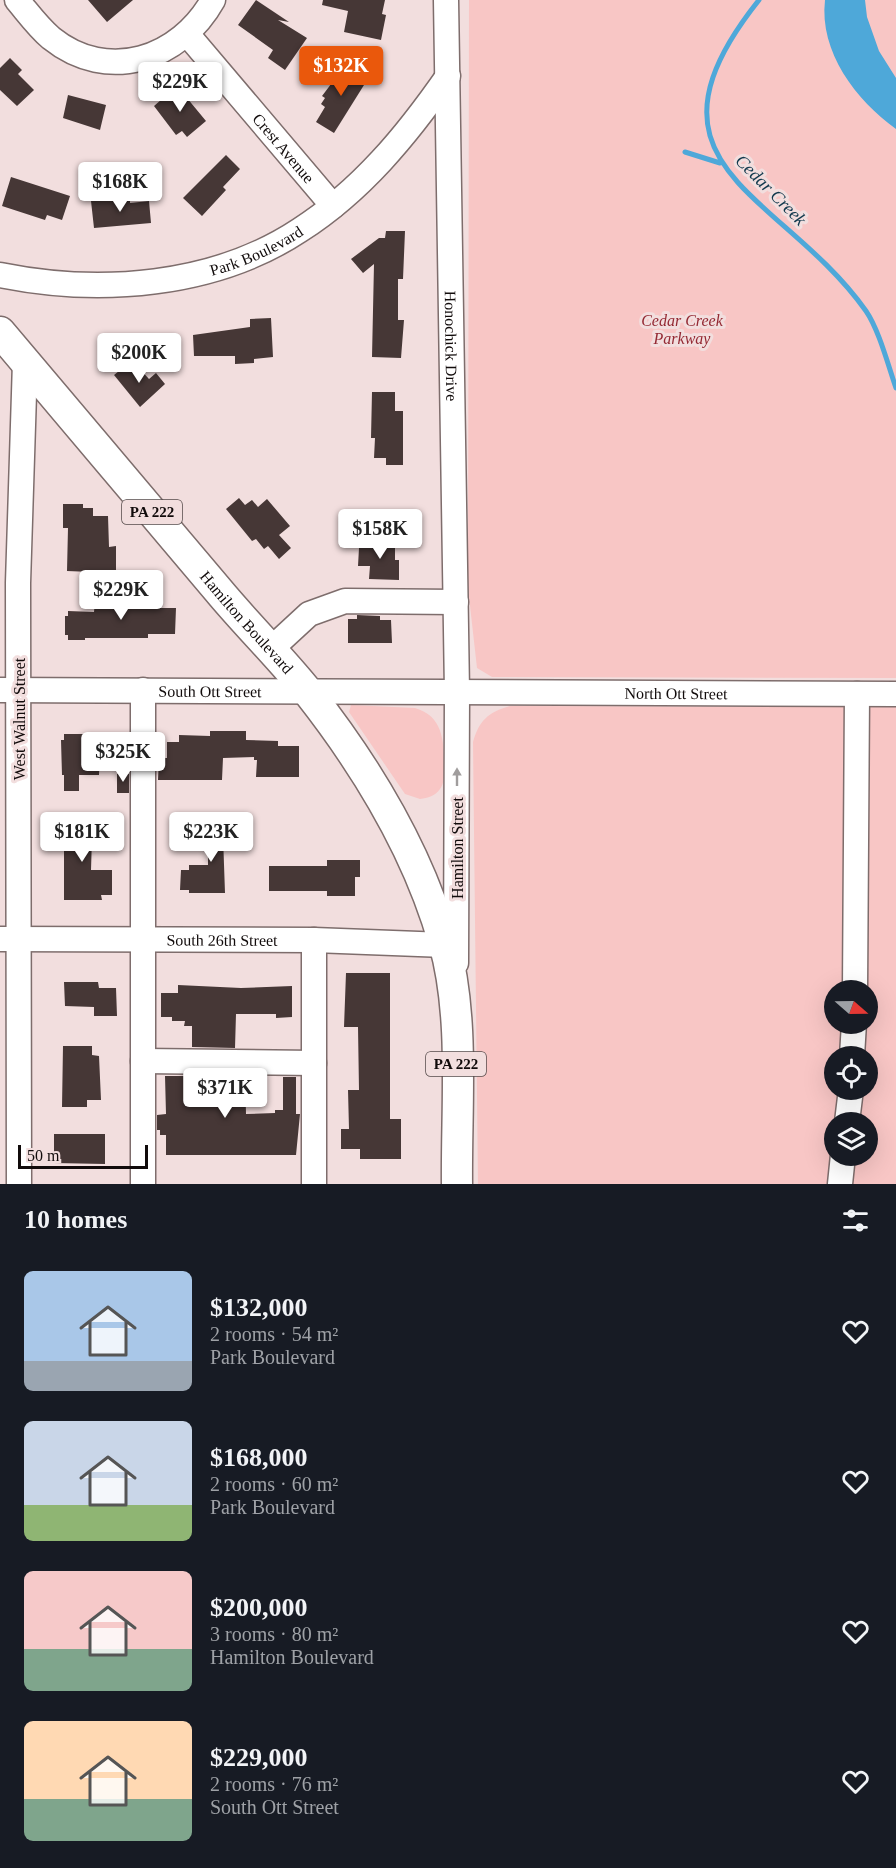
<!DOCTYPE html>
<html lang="en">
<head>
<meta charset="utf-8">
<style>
  body { margin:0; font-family:Georgia,serif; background:#20242c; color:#f1f3f6; height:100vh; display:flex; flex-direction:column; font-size:22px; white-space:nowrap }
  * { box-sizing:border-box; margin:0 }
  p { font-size:20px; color:#9ea1a6 }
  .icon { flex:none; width:33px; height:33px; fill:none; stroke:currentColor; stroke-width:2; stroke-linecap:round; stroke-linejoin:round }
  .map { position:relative; height:1184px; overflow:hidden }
  .details { display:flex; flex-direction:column; background:#171b24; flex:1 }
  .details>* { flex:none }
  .needle { width:39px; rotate:110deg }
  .controls { position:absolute; left:824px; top:980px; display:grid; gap:12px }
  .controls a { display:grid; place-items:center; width:54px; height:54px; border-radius:50%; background:#171b24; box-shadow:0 6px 24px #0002; font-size:30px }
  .scale { position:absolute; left:18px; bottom:15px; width:130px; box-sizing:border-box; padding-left:6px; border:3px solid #110b0b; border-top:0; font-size:16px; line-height:21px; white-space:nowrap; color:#110b0b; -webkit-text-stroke:4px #f2dede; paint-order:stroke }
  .price { position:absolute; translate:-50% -51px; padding:0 14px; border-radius:6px; background:#fff; color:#222; font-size:20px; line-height:39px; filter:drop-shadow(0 2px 3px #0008) }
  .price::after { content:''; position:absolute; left:50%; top:36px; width:18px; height:14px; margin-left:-9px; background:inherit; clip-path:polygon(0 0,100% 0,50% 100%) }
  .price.current { background:#ea580c; color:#fff }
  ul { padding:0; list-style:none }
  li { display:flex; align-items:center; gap:18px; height:150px; padding:0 24px }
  li span { display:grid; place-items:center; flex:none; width:168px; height:120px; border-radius:9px; color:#555 }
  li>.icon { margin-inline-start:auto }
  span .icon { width:72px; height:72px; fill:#fffc; stroke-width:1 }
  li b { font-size:26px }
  h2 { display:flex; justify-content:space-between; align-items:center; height:72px; padding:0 24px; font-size:26px }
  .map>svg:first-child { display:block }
  .green { fill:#f8c6c5; fill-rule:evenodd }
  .water { fill:#4ea8d9 }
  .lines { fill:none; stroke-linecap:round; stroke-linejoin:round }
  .stream { stroke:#4ea8d9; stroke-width:5 }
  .building { fill:#463736 }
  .minor-casing { stroke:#7e6d6c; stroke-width:27 }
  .major-casing { stroke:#7e6d6c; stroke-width:33 }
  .minor { stroke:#fff; stroke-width:24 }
  .major { stroke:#fff; stroke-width:30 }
  .oneway { fill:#a09d9d }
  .labels { text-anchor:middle; stroke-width:6; stroke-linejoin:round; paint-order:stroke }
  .shield { fill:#f2dede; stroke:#544a4a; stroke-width:1.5 }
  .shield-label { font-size:15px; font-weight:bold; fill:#110b0b }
  .street-label { font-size:16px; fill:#110b0b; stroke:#f2dede }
  .park-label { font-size:16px; font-style:italic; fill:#942933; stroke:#f2dede }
  .water-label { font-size:18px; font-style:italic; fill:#11394d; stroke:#f2dede }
</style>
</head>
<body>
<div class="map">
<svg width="896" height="1184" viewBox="0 0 896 1184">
  <rect width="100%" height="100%" fill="#f2dede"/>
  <path class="green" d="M469 0H896V678L492 677 477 668 468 588Z
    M351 705 415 708C443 716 444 741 444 766 444 773 445 782 440 789 435 796 428 798 420 799L405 794 349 712Z
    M510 706 896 707V1184H478L473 742C479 721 488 712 510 706ZM834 990H867V1023H834ZM834 1056H867V1089H834ZM834 1122H867V1155H834Z"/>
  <path class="water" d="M825 0H865L867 17 879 51 896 78V129C856 100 819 52 825 0Z"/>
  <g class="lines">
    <path class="stream" d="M759 0C625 168 781 191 866 311 879 330 888 365 896 388
      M685 152 720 163"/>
  </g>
  <path class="building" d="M88 0H133L107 22Z
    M256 0 289 22 278 20 307 38 285 70 268 58 273 50 238 25Z
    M323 0H385L382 14 386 15 381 40 344 32 348 11 322 5Z
    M10 58 22 70 18 74 34 90 17 106 0 90V68Z
    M347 63 369 77 334 133 316 122 325 107 321 104 325 98 322 96Z
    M177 86 206 121 187 137 182 131 176 135 154 106Z
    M68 95 106 105 100 130 63 118Z
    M226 155 240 169 223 187 226 190 202 216 183 198Z
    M11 177 70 196 62 220 47 215 45 220 2 206Z
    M130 198V203L149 201 151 223 94 228 91 201Z
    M386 231H405L403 279H398V320H404L401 358 372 357 374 264 363 273 351 259 379 238H385Z
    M271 318 273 357 254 359V363L235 364V356H194L193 335 250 327V319Z
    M129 363 135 370 138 367 149 379 156 373 165 384 140 407 114 375Z
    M372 392H395V411H403V465H386V458H374L375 438H371Z
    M239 498 245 505 252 500 258 507 267 499 290 526 279 535 291 548 279 559 268 546 264 549 256 539 252 541 226 509Z
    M63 504H83V508H93V516H108L109 547 116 546V573L67 571 68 528H63Z
    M376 536H390V547H395V560H399V580L369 579 370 566H358L359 548H376Z
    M134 598H157V608H176L175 634H148V638H85V640H68V635H65V616H68V611L94 612 95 601 135 602Z
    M357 615 380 616V620H391L392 643H348V619H357Z
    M210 731H246V740L278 741V746H299V777H256L257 760H254V757L223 758 222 780H158L159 758H167V742H179V735L210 736Z
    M64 734H84V740H90V749H95V754H100L99 775H79V791H64V775H62L61 740H64Z
    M117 774H129V793H117Z
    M219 818H237V836H223L225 893H189V890H180L181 870H189V865H208V829L219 828Z
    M65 822H100V837H92L91 870H112V895H101L102 900H64V845H57L58 824 65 825Z
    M327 860H360V877H355V896H327V891H269V866H327Z
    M346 973H390V1119H401V1159H360V1149H341V1129H349L348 1090H359L358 1027H344Z
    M64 982H98L99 988H116L117 1016H94V1007L65 1006Z
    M178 985 241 988 292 986V1017L276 1018V1014H236L235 1048 192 1047V1026H184L185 1021H172V1017H161V993H178Z
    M63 1046H92V1055L99 1056 101 1100H87V1107H62Z
    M165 1076H245L246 1114 275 1113V1110H283V1077H296V1114H300L296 1155H166V1135H160V1130H157V1115L166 1114Z
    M54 1134H105V1164L54 1163Z"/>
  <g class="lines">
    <g class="minor-casing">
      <g id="minor">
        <path d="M17 0C28 13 38 27 51 38 108 84 180 59 213 0"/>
        <path id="s1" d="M446 0 457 692 456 963"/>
        <path id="s2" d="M188 35 333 206"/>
        <path id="s3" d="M0 275C99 295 214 287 300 230 361 191 407 135 448 76"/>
        <path d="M270 650 309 614 345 601 456 602"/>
        <path id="s4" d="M0 690 896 694"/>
        <path d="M143 690V1184"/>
        <path id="s5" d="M0 939 314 940 445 945"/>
        <path d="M314 940V1184"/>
        <path d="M855 990 857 694"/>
        <path d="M852 1056 854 1023"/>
        <path d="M143 1061 314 1063"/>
        <path d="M847 1122 851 1089"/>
        <path d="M19 1184 18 583 25 362"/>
        <path d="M840 1184 843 1155"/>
      </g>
    </g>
    <g class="major-casing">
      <g id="major">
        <path id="s6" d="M0 332C73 418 145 504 218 590 247 625 280 657 308 692 367 767 418 851 444 943 465 1016 456 1108 457 1184"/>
      </g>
    </g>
    <use href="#minor" class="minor"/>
    <use href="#major" class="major"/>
  </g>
  <defs><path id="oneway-solid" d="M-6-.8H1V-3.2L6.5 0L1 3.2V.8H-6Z" transform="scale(1.5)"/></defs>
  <use class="oneway" href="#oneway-solid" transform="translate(457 777) rotate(-90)"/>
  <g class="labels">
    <g class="shield">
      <rect x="122" y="500" width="60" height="24" rx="4.5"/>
      <rect x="426" y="1052" width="60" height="24" rx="4.5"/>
    </g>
    <g class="shield-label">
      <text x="152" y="517">PA 222</text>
      <text x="456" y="1069">PA 222</text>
    </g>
    <g class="street-label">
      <text dy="6" stroke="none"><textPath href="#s2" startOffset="148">Crest Avenue</textPath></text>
      <text dy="6" stroke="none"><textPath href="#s3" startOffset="262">Park Boulevard</textPath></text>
      <text dy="6" stroke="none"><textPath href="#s1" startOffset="346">Honochick Drive</textPath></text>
      <text dy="6" stroke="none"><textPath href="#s6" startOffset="381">Hamilton Boulevard</textPath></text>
      <text dy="6" stroke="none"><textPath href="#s4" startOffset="210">South Ott Street</textPath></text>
      <text dy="6" stroke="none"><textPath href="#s4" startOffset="676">North Ott Street</textPath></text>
      <text transform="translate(19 719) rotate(-90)" y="6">West Walnut Street</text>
      <text transform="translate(457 848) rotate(-90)" y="6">Hamilton Street</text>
      <text dy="6" stroke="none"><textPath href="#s5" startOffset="222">South 26th Street</textPath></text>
    </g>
    <g class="park-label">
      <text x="682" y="326">Cedar Creek<tspan x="682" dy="18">Parkway</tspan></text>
    </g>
    <g class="water-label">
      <text transform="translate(771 190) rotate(45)" y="6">Cedar Creek</text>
    </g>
  </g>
</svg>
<div class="controls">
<a><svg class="needle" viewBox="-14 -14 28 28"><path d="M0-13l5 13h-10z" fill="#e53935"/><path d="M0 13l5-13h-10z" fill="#9ea1a6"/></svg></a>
<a><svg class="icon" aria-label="locate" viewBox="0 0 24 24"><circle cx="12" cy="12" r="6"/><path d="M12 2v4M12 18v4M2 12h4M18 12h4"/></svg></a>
<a><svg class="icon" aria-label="layers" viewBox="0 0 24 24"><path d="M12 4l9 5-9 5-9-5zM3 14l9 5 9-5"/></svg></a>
</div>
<div class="scale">50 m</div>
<b class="price current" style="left:341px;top:97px">$132K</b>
<b class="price" style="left:180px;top:113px">$229K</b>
<b class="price" style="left:120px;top:213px">$168K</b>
<b class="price" style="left:139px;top:384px">$200K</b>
<b class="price" style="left:380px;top:560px">$158K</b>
<b class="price" style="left:121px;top:621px">$229K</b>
<b class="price" style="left:123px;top:783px">$325K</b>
<b class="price" style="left:82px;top:863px">$181K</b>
<b class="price" style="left:211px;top:863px">$223K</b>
<b class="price" style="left:225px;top:1119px">$371K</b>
</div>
<section class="details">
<h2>10 homes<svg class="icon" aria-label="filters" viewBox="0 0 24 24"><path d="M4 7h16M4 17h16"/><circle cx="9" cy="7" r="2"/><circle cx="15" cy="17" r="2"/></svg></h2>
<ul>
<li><span style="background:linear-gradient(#a9c7e8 75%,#9aa5b1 0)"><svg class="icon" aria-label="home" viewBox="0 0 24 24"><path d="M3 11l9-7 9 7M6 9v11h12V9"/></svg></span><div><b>$132,000</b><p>2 rooms · 54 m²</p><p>Park Boulevard</p></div><svg class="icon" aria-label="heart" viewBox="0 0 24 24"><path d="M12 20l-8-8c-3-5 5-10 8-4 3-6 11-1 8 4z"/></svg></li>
<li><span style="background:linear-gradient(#c9d6e8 70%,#8fb573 0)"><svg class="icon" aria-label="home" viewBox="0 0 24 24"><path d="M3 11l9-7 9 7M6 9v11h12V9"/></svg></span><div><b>$168,000</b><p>2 rooms · 60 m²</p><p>Park Boulevard</p></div><svg class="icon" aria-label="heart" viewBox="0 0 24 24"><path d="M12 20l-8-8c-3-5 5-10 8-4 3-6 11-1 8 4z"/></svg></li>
<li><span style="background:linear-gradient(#f6c9c9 65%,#7fa58c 0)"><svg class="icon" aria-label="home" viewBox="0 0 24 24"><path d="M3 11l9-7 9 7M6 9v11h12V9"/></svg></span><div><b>$200,000</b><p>3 rooms · 80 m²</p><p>Hamilton Boulevard</p></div><svg class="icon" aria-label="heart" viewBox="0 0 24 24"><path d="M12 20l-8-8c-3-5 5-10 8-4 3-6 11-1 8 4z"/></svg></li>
<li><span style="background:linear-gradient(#ffd9b3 65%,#7fa58c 0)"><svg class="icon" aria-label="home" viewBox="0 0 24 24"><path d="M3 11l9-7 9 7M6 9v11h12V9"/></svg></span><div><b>$229,000</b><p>2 rooms · 76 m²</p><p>South Ott Street</p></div><svg class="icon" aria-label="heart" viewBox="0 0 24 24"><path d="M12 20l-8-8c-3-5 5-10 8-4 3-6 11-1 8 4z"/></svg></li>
</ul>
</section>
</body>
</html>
